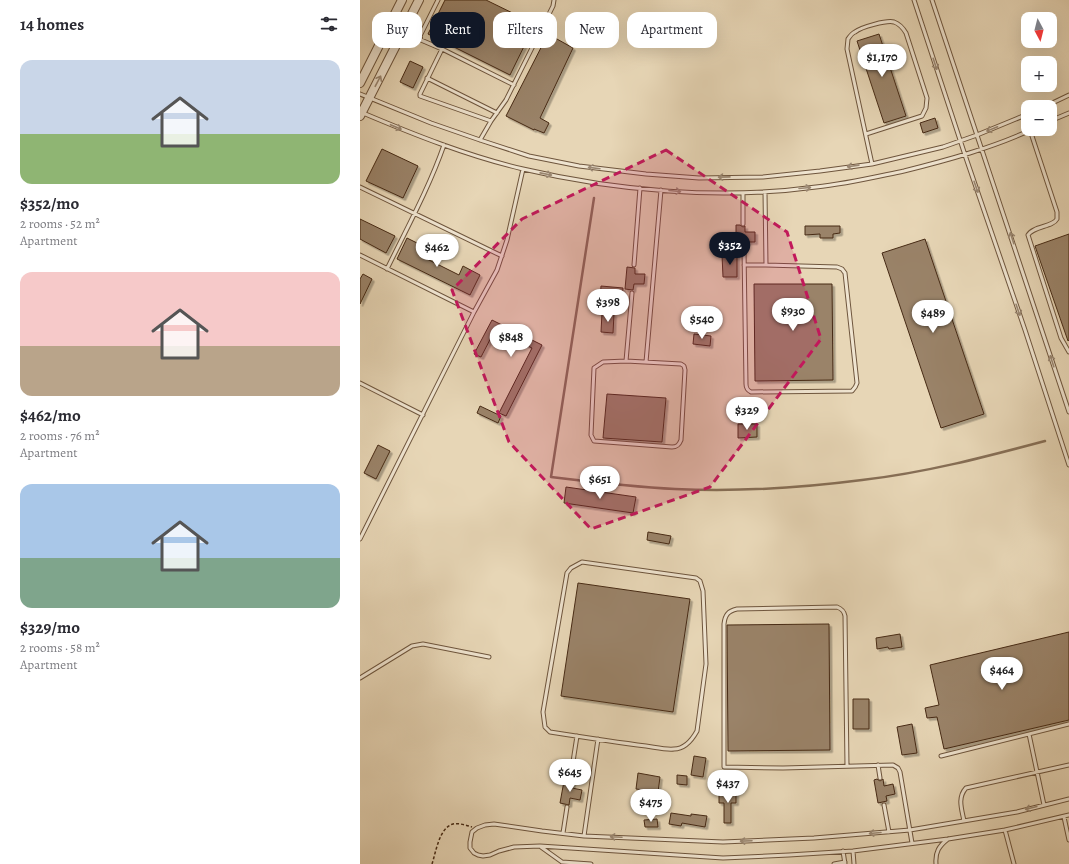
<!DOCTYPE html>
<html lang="en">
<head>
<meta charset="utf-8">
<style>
  body { margin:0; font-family:Alegreya,serif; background:#f7f7f7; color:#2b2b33; height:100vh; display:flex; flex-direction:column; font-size:15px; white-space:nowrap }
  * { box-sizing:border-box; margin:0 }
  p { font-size:13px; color:#7c7c81 }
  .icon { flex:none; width:22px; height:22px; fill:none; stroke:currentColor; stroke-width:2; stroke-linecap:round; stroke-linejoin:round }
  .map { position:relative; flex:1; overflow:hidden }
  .side { display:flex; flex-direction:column; background:#fff; width:360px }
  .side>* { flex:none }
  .top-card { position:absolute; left:12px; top:12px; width:380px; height:36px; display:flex; gap:8px }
  .needle { width:26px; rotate:173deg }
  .tools { position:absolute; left:661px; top:12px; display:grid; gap:8px }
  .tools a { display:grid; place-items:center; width:36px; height:36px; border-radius:8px; background:#fff; box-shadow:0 4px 16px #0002; font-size:20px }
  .price { position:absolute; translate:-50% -34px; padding:0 9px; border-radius:14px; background:#fff; color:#222; font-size:13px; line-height:26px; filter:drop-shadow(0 1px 2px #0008) }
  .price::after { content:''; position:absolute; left:50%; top:24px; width:12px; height:9px; margin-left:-6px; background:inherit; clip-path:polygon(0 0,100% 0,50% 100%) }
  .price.current { background:#111827; color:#fff }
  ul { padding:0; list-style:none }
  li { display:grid; align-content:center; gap:8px; height:212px; padding:0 20px }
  li span { display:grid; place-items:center; height:124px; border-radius:12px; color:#555 }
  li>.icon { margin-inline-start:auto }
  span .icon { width:72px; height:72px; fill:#fffc; stroke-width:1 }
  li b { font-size:17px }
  h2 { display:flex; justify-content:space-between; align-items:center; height:48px; padding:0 20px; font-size:17px }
  .pill { padding:0 14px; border-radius:12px; background:#fff; box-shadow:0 4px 16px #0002; font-size:14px; line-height:36px }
  .pill.current { background:#111827; color:#fff }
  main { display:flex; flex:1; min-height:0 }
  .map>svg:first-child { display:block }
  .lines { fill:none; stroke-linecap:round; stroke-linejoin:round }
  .stream { stroke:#866e55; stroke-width:2.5 }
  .building { fill:#9a8369; stroke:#462a15; filter:url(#shadow) }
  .service-casing { stroke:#6e553d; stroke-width:5 }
  .tertiary-casing { stroke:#6e553d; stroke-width:10 }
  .path { stroke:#462a15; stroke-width:1.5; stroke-dasharray:3 2; stroke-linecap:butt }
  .service { stroke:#efe4d0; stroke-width:3 }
  .tertiary { stroke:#efe4d0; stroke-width:8 }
  .oneway { stroke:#9a8772 }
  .marked { fill:#c2185b; fill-opacity:0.2; stroke:#c2185b; stroke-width:3; stroke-dasharray:8 5; stroke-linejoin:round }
</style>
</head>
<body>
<main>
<section class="side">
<h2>14 homes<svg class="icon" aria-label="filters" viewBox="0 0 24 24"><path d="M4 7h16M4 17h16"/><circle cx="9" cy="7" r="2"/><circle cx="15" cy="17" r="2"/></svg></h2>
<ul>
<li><span style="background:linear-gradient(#c9d6e8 60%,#8fb573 0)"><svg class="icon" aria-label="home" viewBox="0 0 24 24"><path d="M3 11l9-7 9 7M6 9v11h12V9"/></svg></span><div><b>$352/mo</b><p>2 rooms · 52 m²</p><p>Apartment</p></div></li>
<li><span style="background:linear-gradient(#f6c9c9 60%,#b9a48a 0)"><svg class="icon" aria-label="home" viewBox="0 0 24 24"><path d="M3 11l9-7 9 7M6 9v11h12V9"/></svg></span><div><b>$462/mo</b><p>2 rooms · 76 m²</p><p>Apartment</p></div></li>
<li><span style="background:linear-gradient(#a9c7e8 60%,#7fa58c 0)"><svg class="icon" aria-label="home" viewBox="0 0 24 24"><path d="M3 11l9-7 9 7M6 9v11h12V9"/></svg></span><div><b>$329/mo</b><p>2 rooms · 58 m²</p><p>Apartment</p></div></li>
</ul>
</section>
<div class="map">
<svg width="709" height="864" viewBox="0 0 709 864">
  <defs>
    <filter id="shadow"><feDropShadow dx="2.5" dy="2.5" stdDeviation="0" flood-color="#0004"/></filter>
  </defs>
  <rect width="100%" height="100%" fill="#e7d6b6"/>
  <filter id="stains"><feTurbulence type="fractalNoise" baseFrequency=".005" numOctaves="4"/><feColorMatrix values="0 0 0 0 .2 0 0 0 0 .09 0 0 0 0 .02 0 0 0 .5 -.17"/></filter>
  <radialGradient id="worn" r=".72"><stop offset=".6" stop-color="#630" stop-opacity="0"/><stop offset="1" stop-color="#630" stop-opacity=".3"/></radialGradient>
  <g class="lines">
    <path class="stream" d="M234 198 191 477C232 482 273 487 315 489 377 492 440 488 502 480 564 473 625 457 685 441"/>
  </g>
  <path class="building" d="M85 0H126L175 24 150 75 68 34Z
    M188 34 213 48 180 118 189 123 184 133 174 129V130L146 116Z
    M519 34 546 116 524 123 497 41Z
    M50 61 63 67 53 88 40 82Z
    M575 118 578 128 563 133 560 123Z
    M22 149 58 166 43 198 6 181Z
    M0 219 35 236 26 253 0 239Z
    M376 225H380L383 227 385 226V232H395V242H384V247L376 248Z
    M445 226H480V233L473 234V238H460V234L445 235Z
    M709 234V340L708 341 675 246Z
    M47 238 65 247 61 256 99 275 103 266 120 275 110 295 37 259Z
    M565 239 624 414 581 428 522 253Z
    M377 254V277H363L362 255Z
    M267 267 275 268V274H285L284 284H274L273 290 265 289Z
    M3 274 12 279 0 304V279Z
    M394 284H472L473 380 395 381Z
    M241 286 263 288 262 302 240 301Z
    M242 313 254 314 253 333 241 332Z
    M132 320 182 345 146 416 139 413 172 348 135 330 121 357 114 354Z
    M334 334 351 336 350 346 333 344Z
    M247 394 306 398 302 442 243 438Z
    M120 406 141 416 138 423 117 413Z
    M378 424H397V437L378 438Z
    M18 445 30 451 16 479 4 473Z
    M206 487 276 497 273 513 204 503Z
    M288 532 311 536 309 544 287 540Z
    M218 583 330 599 313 712 201 696Z
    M469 624 470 750 368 751 367 625Z
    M709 632V720L584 749 577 717 567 718 565 708 579 705 570 665Z
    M540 634 542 647 529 649 528 647 517 649 516 638Z
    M493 699H509V729H493Z
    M552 724 557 753 542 755 537 727Z
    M334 756 346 758 343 777 331 775Z
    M278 773 300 777 298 792 276 789Z
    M317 775 327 776V785L317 784Z
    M517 779 520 781 523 779 524 786 533 784 535 794 526 796 527 801 518 803 514 780Z
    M204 781H207L209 784H211L213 782 212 788 222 790 220 800 210 798 209 805 200 803Z
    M376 792V803H371V823H364V803H359V793Z
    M311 813 331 816V814L347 816 345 827 322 823 321 826 309 824Z
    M297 819 298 827H285L284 820Z"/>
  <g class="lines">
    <g class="service-casing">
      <path id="service" d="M78 0 60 36 61 40 82 49 154 85
        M554 0 605 155 665 330 709 465
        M572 0 709 412
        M82 49 60 94V96L131 121
        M67 78 137 113
        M0 94 71 123 120 140 169 156 219 166 286 174 339 178 403 177 460 171 512 164 583 147 617 135 668 114
        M684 107 709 95
        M3 113C55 135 108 156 163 169 257 191 360 200 456 187 486 184 515 177 544 171 588 160 632 148 673 129
        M690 121 709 113
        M670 130 697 212C697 213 697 218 697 219 693 227 673 226 668 235L701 338 709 352
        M506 134 562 116 566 108 567 98 546 33C543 28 540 24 534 22 527 20 501 27 495 32 492 33 490 36 488 39L487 49 512 164
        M120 140 131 121 146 100 193 6 194 0
        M0 187 142 256
        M405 192 406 265
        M383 193V224
        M384 250 386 384C386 388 387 390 391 392L492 391C495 388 496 387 497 383L485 273 482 269 477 267 406 265H384
        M0 255 114 312
        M274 265 280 188
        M27 269C47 228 69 188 84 145
        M266 361 321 364 324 366 325 370 321 440C319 445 317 447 312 447L234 441 231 435 234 368 243 362Z
        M266 361 272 293
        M286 362 301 190
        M0 383 63 415
        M0 539 114 312 137 270 147 240 163 169
        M222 562 336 578 340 581 343 591 346 664 337 731C332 740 325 749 314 749 306 750 294 747 286 746 254 742 222 737 190 732L185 727 183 712 207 573 211 568Z
        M0 678 52 646 63 644 129 657
        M669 734 684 805
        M581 756 709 724
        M518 765 520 778
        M487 766 485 616C484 611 482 609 477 607L377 609C368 611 365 615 364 624V767L423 768 533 765 538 768 540 772 552 843
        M210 781 217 736
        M709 799 657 812 550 830 454 838 363 842 224 836 182 831 134 824 125 825 117 828 112 832 110 842V848L114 853 118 855 123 856 130 855 139 851 154 847 180 846 363 858 429 855 493 851 588 839 645 830 709 815
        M524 805 529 832
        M704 817 709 840
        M604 821C602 810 597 798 606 788L709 765
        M645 830 654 864
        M203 833 207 807
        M224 836 238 739
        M181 847 202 862 231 864
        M483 851 485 864
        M493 851 494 864
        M474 864 485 862
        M576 864C575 852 579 846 588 839"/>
    </g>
    <g class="tertiary-casing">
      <path id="tertiary" d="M0 83 42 0
        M0 116 59 0"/>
    </g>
    <path class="path" d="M72 864C76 852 79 828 93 824 99 823 106 825 112 827"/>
    <use href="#service" class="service"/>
    <use href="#tertiary" class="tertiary"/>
  </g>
  <defs><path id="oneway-shaft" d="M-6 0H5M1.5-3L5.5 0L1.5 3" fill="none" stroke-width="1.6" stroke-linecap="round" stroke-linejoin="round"/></defs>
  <g class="oneway">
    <use href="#oneway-shaft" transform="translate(575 64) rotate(72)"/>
    <use href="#oneway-shaft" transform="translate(18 81) rotate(-62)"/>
    <use href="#oneway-shaft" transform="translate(36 127) rotate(23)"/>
    <use href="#oneway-shaft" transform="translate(632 129) rotate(158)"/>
    <use href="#oneway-shaft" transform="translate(493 166) rotate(172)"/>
    <use href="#oneway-shaft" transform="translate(234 168) rotate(-173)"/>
    <use href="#oneway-shaft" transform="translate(186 174) rotate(11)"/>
    <use href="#oneway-shaft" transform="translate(364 177) rotate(179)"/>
    <use href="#oneway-shaft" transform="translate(616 187) rotate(71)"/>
    <use href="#oneway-shaft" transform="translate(445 188) rotate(-5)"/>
    <use href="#oneway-shaft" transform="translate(315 191) rotate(5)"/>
    <use href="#oneway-shaft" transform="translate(652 238) rotate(-108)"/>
    <use href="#oneway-shaft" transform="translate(658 310) rotate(71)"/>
    <use href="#oneway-shaft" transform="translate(692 361) rotate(-108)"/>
    <use href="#oneway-shaft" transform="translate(671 808) rotate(166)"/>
    <use href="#oneway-shaft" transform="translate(515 833) rotate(175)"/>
    <use href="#oneway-shaft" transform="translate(256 837) rotate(-177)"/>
    <use href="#oneway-shaft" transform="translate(386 841) rotate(178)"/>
  </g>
  <path class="marked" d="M306 150 427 232 461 339 350 487 231 529 149 442 92 290 162 219Z"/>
  <rect width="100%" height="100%" filter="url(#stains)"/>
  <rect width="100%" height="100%" fill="url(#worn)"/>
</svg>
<div class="tools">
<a><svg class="needle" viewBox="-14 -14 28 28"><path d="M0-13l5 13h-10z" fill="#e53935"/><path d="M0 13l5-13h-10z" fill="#7c7c81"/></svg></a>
<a>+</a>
<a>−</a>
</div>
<b class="price" style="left:522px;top:78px">$1,170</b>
<b class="price current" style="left:370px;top:266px">$352</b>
<b class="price" style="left:77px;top:268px">$462</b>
<b class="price" style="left:248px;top:323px">$398</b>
<b class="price" style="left:433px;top:332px">$930</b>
<b class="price" style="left:573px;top:334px">$489</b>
<b class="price" style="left:342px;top:340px">$540</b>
<b class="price" style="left:151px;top:358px">$848</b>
<b class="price" style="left:387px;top:431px">$329</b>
<b class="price" style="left:240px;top:500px">$651</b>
<b class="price" style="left:642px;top:691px">$464</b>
<b class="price" style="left:210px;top:793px">$645</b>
<b class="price" style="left:368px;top:804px">$437</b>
<b class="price" style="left:291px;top:823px">$475</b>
<div class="top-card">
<a class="pill">Buy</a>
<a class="pill current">Rent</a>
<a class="pill">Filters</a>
<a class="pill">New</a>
<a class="pill">Apartment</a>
</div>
</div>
</main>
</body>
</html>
